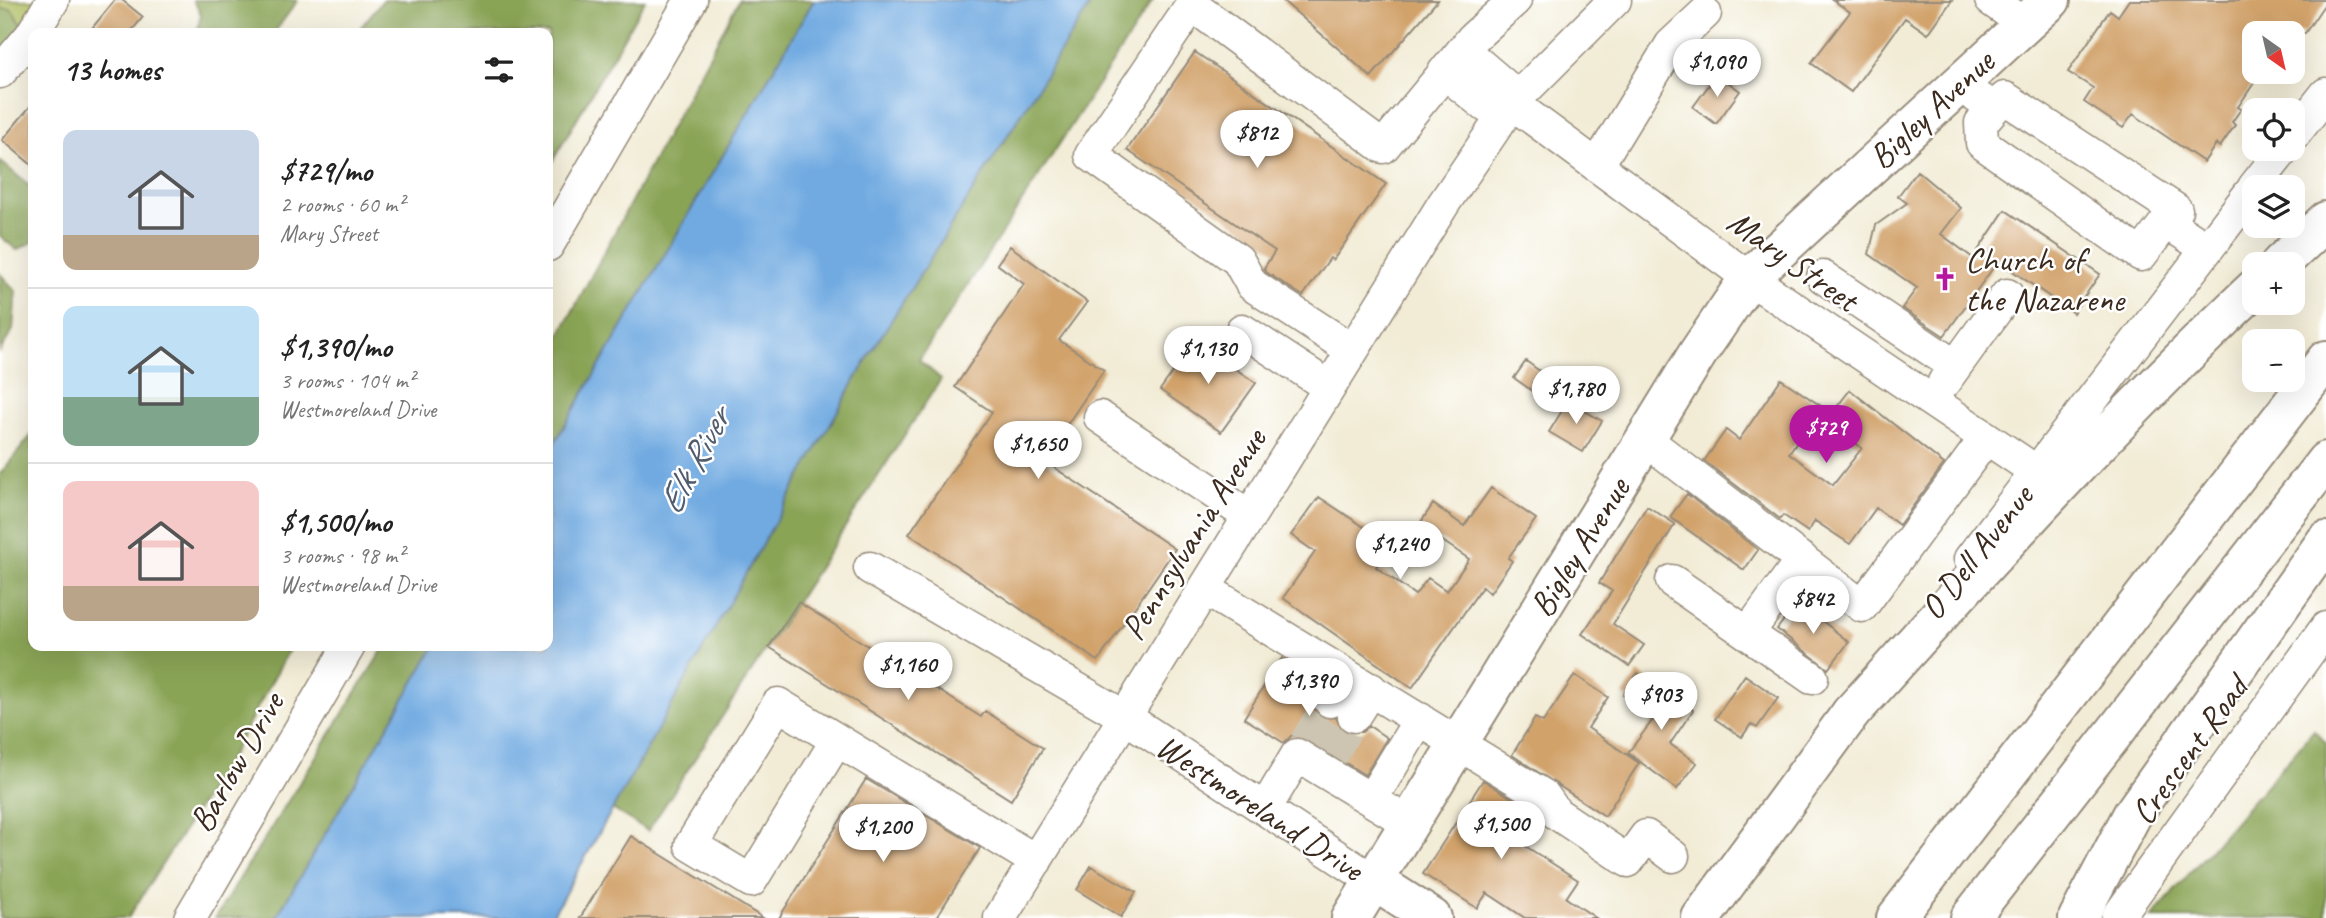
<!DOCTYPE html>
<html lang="en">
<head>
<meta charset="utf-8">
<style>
  body { margin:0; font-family:Caveat,sans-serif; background:#f6f6f6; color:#222; height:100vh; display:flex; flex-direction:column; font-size:26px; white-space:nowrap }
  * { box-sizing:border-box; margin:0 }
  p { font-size:23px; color:#767676 }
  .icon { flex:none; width:38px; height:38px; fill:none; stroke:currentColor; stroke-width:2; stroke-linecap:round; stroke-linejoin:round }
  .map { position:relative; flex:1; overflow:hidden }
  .side { position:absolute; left:28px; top:28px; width:525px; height:623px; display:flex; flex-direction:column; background:#fff; border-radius:14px; box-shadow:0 7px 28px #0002 }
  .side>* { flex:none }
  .needle { width:46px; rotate:146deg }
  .fabs { position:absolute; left:2242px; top:21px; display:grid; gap:14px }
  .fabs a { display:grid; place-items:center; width:63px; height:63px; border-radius:14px; background:#fff; box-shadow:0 7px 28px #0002; font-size:35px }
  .price { position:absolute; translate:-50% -60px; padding:0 16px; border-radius:24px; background:#fff; color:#222; font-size:23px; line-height:46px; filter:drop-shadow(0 2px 4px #0008) }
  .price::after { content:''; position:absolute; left:50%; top:42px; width:21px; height:16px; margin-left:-10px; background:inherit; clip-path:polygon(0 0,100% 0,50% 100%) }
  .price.on { background:#b5179e; color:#fff }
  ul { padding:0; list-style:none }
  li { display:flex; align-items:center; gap:21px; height:175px; padding:0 35px }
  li+li { border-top:2px solid #e0e0e0 }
  li span { display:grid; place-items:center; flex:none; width:196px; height:140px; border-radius:14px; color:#555 }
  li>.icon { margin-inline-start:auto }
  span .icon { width:84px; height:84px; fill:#fffc; stroke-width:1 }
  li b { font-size:30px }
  h2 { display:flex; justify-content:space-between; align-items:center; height:84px; padding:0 35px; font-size:30px }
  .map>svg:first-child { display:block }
  .green { fill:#adbc5f; stroke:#74733e; stroke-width:2 }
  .forest { fill:#8aa456; stroke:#62673a; stroke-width:2 }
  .water { fill:#71aae1; stroke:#566a80; stroke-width:2 }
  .building { fill:#d1a26b }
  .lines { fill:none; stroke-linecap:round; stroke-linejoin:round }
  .minor-tunnel { stroke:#cdc5b1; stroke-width:32; stroke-dasharray:32 16; stroke-linecap:butt }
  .minor-casing { stroke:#968b7a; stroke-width:35 }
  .major-casing { stroke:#968b7a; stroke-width:42 }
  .highway-casing { stroke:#968b7a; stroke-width:42 }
  .minor { stroke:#fff; stroke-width:32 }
  .major { stroke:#fff; stroke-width:38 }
  .highway { stroke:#fff; stroke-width:38 }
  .labels { text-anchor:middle; stroke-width:5; stroke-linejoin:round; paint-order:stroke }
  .street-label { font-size:35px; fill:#3b2a1e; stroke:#fff }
  .poi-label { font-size:35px; fill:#3b2a1e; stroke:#fff; text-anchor:start }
  .water-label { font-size:37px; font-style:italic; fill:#515d6c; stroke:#fff }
</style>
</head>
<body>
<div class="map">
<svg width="2326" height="918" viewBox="0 0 2326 918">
  <rect width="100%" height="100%" fill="#fff"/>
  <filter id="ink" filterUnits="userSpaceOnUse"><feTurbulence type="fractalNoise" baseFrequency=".0143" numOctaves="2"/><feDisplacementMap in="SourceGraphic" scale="14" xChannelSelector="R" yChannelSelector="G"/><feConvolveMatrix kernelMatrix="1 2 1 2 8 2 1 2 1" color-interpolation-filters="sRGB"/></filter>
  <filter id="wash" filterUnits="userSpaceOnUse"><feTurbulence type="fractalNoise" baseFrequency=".00686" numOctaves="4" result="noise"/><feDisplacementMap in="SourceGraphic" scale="28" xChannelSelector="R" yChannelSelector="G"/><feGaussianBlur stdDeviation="1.57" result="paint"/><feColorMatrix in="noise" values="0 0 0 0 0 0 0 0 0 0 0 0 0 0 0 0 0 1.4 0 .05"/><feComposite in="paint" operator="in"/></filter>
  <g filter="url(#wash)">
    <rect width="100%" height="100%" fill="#f2ecd6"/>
    <path class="green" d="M0 0H48L27 31 11 9H0Z"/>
    <path class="forest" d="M193 0H298L274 33H197L201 14Z
      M383 0H645L548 169V33H356Z
      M739 0H814L548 454V357Z
      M1093 0H1153L919 360 941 379 648 831 612 809 870 354Z
      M0 9H11L27 31 0 62Z
      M0 161 33 189V242L17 250 0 236Z
      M0 274 16 291 13 330 0 351Z
      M33 433V646H291L230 758 128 918H0V474Z
      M385 646H435L276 918H215Z
      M2314 730 2326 743V918H2151Z"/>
    <path class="water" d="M814 0H1093L870 354 551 918H276L435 646H548V454Z"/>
    <g id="blocks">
      <path class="building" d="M115 0H122L143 17 130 33H88Z
        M1282 0H1438L1371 77Z
        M1833 0H1952L1928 34 1905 18 1851 92 1811 63 1850 12Z
        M2129 0H2326V2L2305 33H2254V83L2238 107 2241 109 2232 122 2235 125 2220 147 2216 144 2204 162 2133 114 2123 128 2084 102 2093 88 2068 72 2110 10 2118 16Z
        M1195 52 1386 184 1333 260 1330 258 1303 296 1266 272 1264 268 1275 251 1127 150Z
        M1717 74 1740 91 1716 124 1693 107Z
        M33 103V166L2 140Z
        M1917 171 1961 208 1941 234 1973 258 2005 210 2100 274 2073 313 1998 261 1944 336 1902 308 1917 288 1869 254 1876 225 1907 203 1898 196Z
        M1010 246 1087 302 1059 340 1104 370 1043 460 1175 549 1098 661 909 534 992 412 955 387 1024 284 997 264Z
        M1195 341 1256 383 1221 432 1160 390Z
        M1526 361 1553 381 1541 397 1514 378Z
        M1781 379 1821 406 1789 453 1833 485 1862 448 1826 421 1850 390 1944 464 1899 525 1876 508 1850 544 1815 521 1808 532 1783 515 1780 519 1704 461 1726 430 1739 440Z
        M1568 401 1602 421 1583 452 1549 432Z
        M1491 488 1536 519 1508 558 1512 561 1490 593 1482 587 1412 688 1283 598 1315 552 1291 535 1319 497 1391 545 1376 567 1415 595 1428 578 1447 591 1469 559 1419 525 1433 504 1464 526Z
        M1687 494 1758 550 1744 570 1670 517Z
        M1647 506 1675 524 1613 624 1644 645 1629 666 1582 634 1612 591 1599 583Z
        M798 602 981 717 985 711 1043 748 1011 800 769 647Z
        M1798 602 1849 642 1828 669 1777 629Z
        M1282 658 1321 681 1312 701 1320 716 1336 718 1345 732H1362L1369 726 1387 738 1365 775 1307 739 1292 735 1284 743 1244 718Z
        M1638 673 1693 710 1670 744 1697 763 1677 789 1628 753 1655 717 1623 695Z
        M1575 675 1608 697 1588 728 1639 763 1605 816 1512 755 1535 718 1543 722Z
        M1745 675 1778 698 1757 728 1751 724 1742 737 1715 719Z
        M866 779 980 848 936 918H779Z
        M1483 780 1531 810 1536 816 1519 842 1578 880 1566 898 1596 918H1525L1487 893 1477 908 1423 874Z
        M631 836 763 918H580Z
        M1091 866 1136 892 1121 917 1077 890Z"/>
    </g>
  </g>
  <g filter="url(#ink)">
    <use href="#blocks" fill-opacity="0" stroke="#968b7a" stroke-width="2"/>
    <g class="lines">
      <path class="minor-tunnel" d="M1305 743 1330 701
        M1330 758 1354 716"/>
      <g class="minor-casing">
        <path id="minor" d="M1991 0 2025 24
          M0 72 30 37 53 0
          M1444 72 1486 106 1512 103 1505 86 1463 50
          M1957 84 1994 108 2005 98 2176 210 2166 222 2207 249
          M1512 103 1749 278 2037 472
          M1994 108 1981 123 1982 143 2141 255 2166 222
          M2292 137 2326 94
          M1597 166 1671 45 1705 13
          M2254 187 2284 149
          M548 245 691 0
          M1823 277 1955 366
          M1242 330 1329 387
          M1352 350 1252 285 1238 260 1091 155 1192 5 1383 147 1473 38 1515 0
          M1944 382 2007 295
          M1100 417 1249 516
          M1645 439 1862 606 1986 438
          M1970 559 2254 188
          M870 568 1125 717 1374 881
          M1672 581 1812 678
          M1205 589 1544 796 1556 813 1628 861 1646 836 1673 856
          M1748 633 1802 559
          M1330 701 1346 675
          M1354 716 1371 689
          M837 740 751 881 691 845 778 704 1036 861
          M1371 800 1420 719
          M1265 809 1297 755 1409 823
          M190 918 349 646
          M1000 918 1444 203 1512 103 1615 0
          M2117 918 2326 628"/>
      </g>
      <g class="major-casing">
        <path id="major" d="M1374 881 1432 918
          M1351 918 1698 353 1749 278 2051 0
          M1701 918 1851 713"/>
      </g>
      <g class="highway-casing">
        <path id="highway" d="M2280 264 2326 221
          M1851 713C1982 568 2112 423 2254 289
          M1896 918 2326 360
          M1970 918 2326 461
          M2078 918 2132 815 2326 541"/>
      </g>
      <use href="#minor" class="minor"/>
      <use href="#major" class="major"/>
      <use href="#highway" class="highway"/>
    </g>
  </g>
  <defs>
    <g id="church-bare" transform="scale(1.89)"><path d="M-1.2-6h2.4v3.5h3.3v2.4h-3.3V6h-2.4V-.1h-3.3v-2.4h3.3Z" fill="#b5179e" stroke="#fff" stroke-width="2.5" paint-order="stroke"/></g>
  </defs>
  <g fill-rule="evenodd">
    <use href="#church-bare" x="1945" y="279"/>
  </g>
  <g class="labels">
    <g class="street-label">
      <text transform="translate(1931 109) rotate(-43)" y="12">Bigley Avenue</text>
      <text transform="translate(1793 260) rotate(35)" y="12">Mary Street</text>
      <text transform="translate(1193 534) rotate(-58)" y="12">Pennsylvania Avenue</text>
      <text transform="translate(1579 547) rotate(-58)" y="12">Bigley Avenue</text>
      <text transform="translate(1976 552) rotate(-52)" y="12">O Dell Avenue</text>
      <text transform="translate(2189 750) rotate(-54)" y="12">Crescent Road</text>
      <text transform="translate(236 762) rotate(-60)" y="12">Barlow Drive</text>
      <text transform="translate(1260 807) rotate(33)" y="12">Westmoreland Drive</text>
    </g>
    <g class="poi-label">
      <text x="1965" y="271">Church of<tspan x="1965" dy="40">the Nazarene</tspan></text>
    </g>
    <g class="water-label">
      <text transform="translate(693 461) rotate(-62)" y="13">Elk River</text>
    </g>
  </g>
</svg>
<div class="fabs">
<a><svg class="needle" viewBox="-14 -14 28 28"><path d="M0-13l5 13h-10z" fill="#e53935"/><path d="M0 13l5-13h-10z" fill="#767676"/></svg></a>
<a><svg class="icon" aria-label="locate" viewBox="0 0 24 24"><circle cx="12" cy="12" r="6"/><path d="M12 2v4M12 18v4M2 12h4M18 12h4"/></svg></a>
<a><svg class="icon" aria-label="layers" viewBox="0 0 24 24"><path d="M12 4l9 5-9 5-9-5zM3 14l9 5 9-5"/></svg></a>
<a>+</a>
<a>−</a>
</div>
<b class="price" style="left:1717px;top:99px">$1,090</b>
<b class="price" style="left:1257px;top:170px">$812</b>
<b class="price" style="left:1208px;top:386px">$1,130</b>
<b class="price" style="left:1576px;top:426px">$1,780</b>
<b class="price on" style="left:1826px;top:465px">$729</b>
<b class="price" style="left:1038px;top:481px">$1,650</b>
<b class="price" style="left:1400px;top:581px">$1,240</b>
<b class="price" style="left:1813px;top:636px">$842</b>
<b class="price" style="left:908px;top:702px">$1,160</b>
<b class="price" style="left:1309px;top:718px">$1,390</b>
<b class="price" style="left:1661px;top:732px">$903</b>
<b class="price" style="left:1501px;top:861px">$1,500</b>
<b class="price" style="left:883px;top:864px">$1,200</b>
<section class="side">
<h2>13 homes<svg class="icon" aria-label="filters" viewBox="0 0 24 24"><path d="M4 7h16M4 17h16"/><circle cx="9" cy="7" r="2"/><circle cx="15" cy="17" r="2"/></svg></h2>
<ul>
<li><span style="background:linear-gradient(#c9d6e8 75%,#b9a48a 0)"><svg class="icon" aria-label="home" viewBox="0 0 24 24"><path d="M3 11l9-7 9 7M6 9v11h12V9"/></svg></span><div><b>$729/mo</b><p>2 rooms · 60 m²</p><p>Mary Street</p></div></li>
<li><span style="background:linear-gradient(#bfe0f5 65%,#7fa58c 0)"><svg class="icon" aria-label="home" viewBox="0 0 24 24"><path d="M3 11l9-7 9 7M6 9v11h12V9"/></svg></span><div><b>$1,390/mo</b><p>3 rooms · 104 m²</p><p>Westmoreland Drive</p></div></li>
<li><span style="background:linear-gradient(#f6c9c9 75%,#b9a48a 0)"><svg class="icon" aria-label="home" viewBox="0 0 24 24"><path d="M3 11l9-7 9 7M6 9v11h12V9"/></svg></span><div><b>$1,500/mo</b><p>3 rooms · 98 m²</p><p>Westmoreland Drive</p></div></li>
</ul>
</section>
</div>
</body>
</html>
